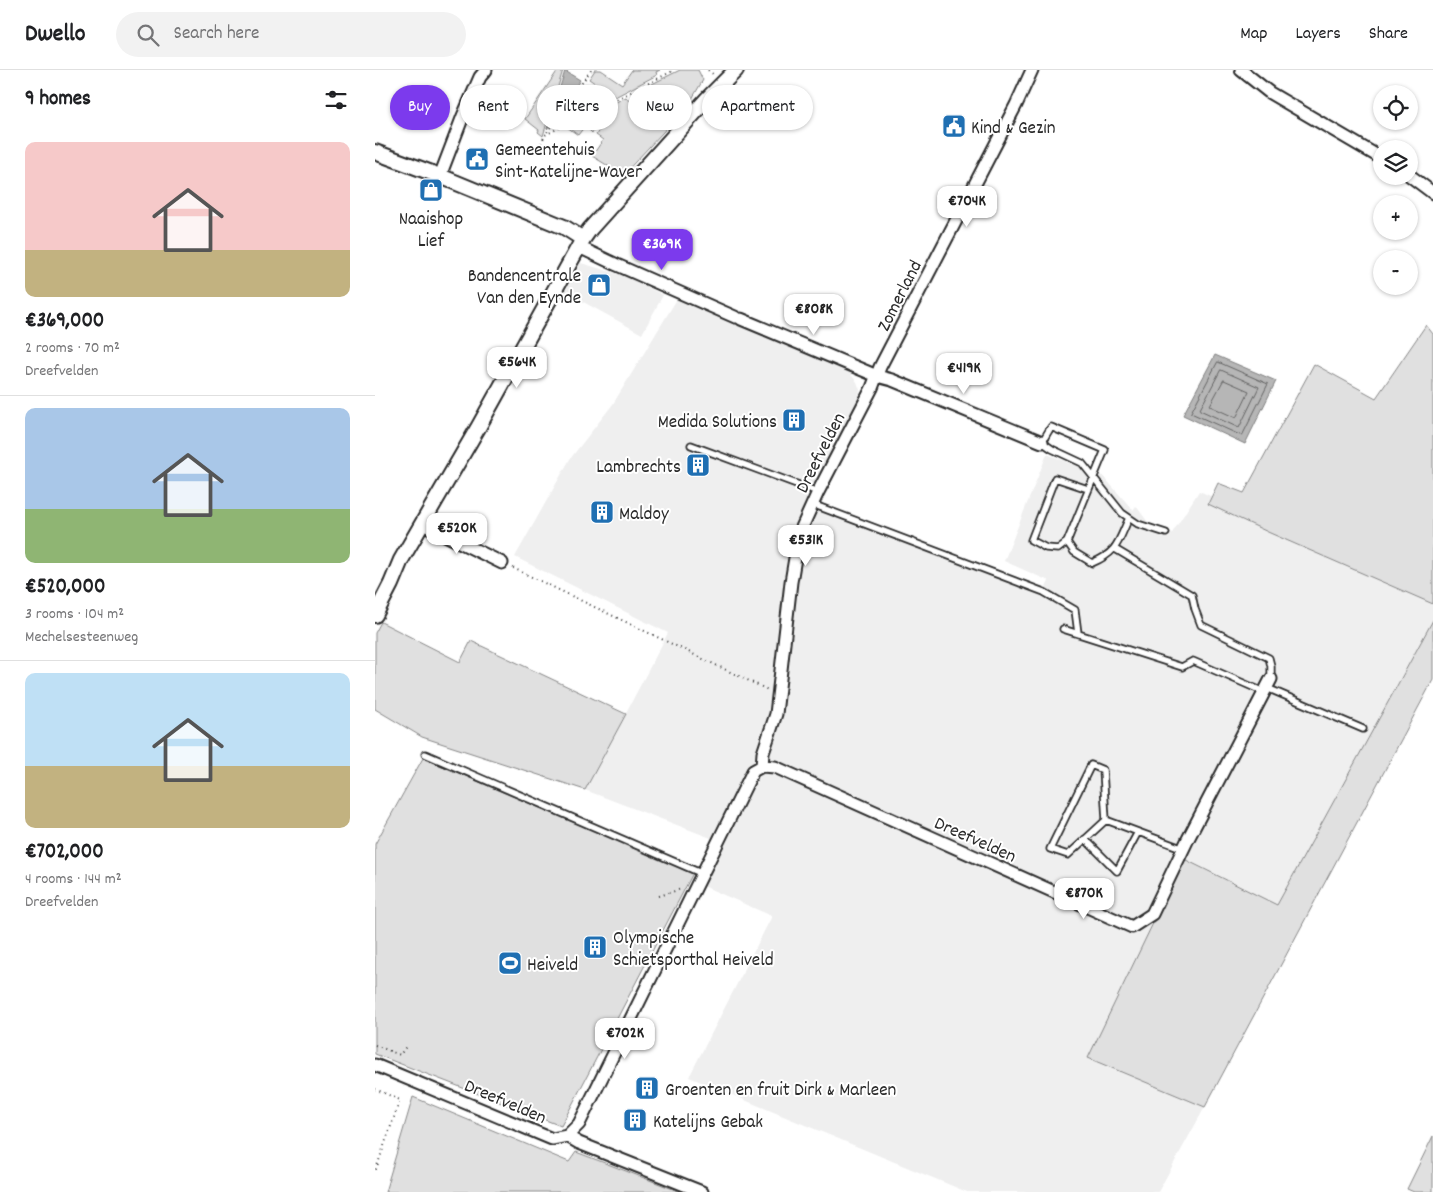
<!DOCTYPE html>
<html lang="en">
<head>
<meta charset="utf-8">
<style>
  body { margin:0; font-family:Dekko,sans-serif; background:#f2f2f2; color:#202124; height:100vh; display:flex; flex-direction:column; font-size:19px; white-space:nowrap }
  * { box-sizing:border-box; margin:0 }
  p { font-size:16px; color:#757577 }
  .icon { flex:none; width:28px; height:28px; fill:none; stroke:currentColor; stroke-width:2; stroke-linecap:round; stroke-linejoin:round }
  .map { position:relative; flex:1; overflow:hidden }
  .details { display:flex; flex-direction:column; background:#fff; width:375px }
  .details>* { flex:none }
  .guide { position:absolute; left:15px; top:15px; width:475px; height:45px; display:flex; gap:10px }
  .fabs { position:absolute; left:998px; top:15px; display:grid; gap:10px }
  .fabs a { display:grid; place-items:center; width:45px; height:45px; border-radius:50%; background:#fff; box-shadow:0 1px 4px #0004; font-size:25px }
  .price { position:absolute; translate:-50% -42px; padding:0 11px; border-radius:10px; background:#fff; color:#222; font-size:16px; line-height:32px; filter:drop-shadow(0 1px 2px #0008) }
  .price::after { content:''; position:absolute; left:50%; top:30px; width:15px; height:11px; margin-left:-8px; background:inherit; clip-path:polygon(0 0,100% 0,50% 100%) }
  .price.selected { background:#7c3aed; color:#fff }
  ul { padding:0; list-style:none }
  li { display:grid; align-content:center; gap:10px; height:265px; padding:0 25px }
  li+li { border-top:1px solid #e0e0e0 }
  li span { display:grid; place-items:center; height:155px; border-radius:10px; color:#555 }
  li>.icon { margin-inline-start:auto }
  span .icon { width:90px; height:90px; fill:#fffc; stroke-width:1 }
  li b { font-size:21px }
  h2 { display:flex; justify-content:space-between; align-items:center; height:60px; padding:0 25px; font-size:21px }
  .pill { padding:0 18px; border-radius:22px; background:#fff; box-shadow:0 1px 4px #0004; font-size:18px; line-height:45px }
  .pill.selected { background:#7c3aed; color:#fff }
  header { display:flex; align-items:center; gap:30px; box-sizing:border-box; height:70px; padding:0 25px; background:#fff; border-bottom:1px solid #e0e0e0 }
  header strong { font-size:24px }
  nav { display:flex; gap:28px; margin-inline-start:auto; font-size:18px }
  .search { width:350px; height:45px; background:#f2f2f2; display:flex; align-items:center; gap:12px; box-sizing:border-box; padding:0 18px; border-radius:28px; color:#757577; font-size:19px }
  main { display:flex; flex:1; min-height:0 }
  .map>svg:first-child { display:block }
  .built { fill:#efefef }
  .green { fill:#e0e0e0; stroke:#868686 }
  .water { fill:#b6b6b6; stroke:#7e7e7e }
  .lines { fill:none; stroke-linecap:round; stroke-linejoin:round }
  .shore { stroke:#636363; stroke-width:1 }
  .service-casing { stroke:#2b2b2b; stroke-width:9 }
  .minor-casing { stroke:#2b2b2b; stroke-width:15 }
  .tertiary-casing { stroke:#2b2b2b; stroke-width:18 }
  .path { stroke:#2b2b2b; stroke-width:2; stroke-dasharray:1 4; stroke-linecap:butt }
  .service { stroke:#fff; stroke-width:5.5 }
  .minor { stroke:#fff; stroke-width:11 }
  .tertiary { stroke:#fff; stroke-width:14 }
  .labels { text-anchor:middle; stroke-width:4; stroke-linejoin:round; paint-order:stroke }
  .poi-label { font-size:19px; fill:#2b2b2b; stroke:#fff; text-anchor:start }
  .street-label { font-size:19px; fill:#2b2b2b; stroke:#fff }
</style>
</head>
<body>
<header>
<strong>Dwello</strong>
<div class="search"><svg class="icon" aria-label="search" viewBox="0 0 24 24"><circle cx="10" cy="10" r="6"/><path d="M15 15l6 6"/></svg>Search here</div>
<nav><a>Map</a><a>Layers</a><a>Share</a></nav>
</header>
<main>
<section class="details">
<h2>9 homes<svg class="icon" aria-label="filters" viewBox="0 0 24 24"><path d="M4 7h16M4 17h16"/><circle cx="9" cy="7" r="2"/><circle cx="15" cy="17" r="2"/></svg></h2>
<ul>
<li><span style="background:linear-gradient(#f6c9c9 70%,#c2b280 0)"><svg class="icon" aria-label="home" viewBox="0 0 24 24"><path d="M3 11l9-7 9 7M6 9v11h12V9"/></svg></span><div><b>€369,000</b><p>2 rooms · 70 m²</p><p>Dreefvelden</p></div></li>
<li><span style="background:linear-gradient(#a9c7e8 65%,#8fb573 0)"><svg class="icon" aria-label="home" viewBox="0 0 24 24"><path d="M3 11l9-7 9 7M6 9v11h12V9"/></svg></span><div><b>€520,000</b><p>3 rooms · 104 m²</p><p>Mechelsesteenweg</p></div></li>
<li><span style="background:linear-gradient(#bfe0f5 60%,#c2b280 0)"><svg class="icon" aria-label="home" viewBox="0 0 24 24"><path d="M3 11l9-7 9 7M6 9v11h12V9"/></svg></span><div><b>€702,000</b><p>4 rooms · 144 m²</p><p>Dreefvelden</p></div></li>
</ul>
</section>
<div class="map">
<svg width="1058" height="1122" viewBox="0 0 1058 1122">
  <rect width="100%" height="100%" fill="#fff"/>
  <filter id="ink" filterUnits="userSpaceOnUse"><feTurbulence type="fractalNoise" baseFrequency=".02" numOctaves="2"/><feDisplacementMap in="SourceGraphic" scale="10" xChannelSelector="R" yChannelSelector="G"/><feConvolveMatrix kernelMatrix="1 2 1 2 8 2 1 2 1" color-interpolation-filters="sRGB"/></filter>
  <g filter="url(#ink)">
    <path class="built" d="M206 193 250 206 288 225 267 264 190 222Z
      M302 229 473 301 482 312 485 320 483 335 431 429 661 523 667 526 674 511 629 491 672 384 728 406 758 440 761 436 781 463 794 468 824 421 1058 523V584L1000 656 902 835 809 789 714 987 830 1037 783 1122H592L314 1007 397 846 317 811 336 768 210 720 293 563 140 487 195 389 238 334Z"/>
    <path class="green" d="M183 0H188L168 66 163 62 164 60 150 49Z
      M220 0H226L247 14 257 0H285L281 2 282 5 240 27 214 9Z
      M305 0H323L328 10 314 34 248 105 217 86 228 70 221 65 227 55 224 53 217 63 213 59 217 54 213 52 203 65 192 57 251 27 254 31 263 26 261 22Z
      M1051 255 1058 264V534L895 463 833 434 843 413 869 423 939 294 1001 328Z
      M1058 550V610L830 1037 713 988 809 789 902 835Z
      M6 552 85 592 96 571 251 644 210 720 47 667 0 639V563Z
      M48 688 318 803 186 1056 0 984V774Z
      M38 1027 194 1092 201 1082 306 1122H10Z
      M1058 1066V1122H1039L1032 1119Z"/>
    <path class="water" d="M190 1 205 10 172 59Z
      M211 14 234 29 181 56Z
      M840 285 901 311 870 374 808 345Z"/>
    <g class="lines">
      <path class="shore" d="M212 22 220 27 221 30 204 38 203 34Z
        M843 292 893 314 867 366 816 343Z
        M846 300 884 317 864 358 825 340Z
        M849 310 874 321 861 348 835 336Z"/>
      <g class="service-casing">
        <path id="service" d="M316 375 443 422
          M437 434 669 522 700 540 703 563
          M754 448C743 472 743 482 717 493L699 482 692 472 730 380 676 357 667 372 677 379 707 393 747 443 763 454 791 463
          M692 472 683 479 671 478 656 470 680 408 713 419
          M740 479 817 525 820 539 826 555 894 588 896 596V609
          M688 559 807 597 818 591 889 622
          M892 618 988 659
          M50 684 328 804
          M731 750 693 785 675 779 716 695 728 700 731 750 809 779
          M710 769 742 801 763 762"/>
      </g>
      <g class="minor-casing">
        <path id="minor" d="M866 0 895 23 1006 88
          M1034 105 1058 123
          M65 106 88 46 105 7 111 0
          M204 177 242 195 360 247
          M366 249 502 306 517 310 667 372
          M48 454 127 493
          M387 696 388 683 401 644 416 512 424 464 443 422 497 318 505 297 641 35 657 0
          M0 995 177 1069 192 1066 204 1054 378 701 387 696 400 697 757 857 777 844 813 769 896 609
          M192 1066 204 1073 327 1122"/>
      </g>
      <g class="tertiary-casing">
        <path id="tertiary" d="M0 82 65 106 189 157 208 169
          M0 545 16 514 26 490 104 356 208 169 215 159 332 29 361 0"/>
      </g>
      <path class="path" d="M216 0 170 65 300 0
        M333 0 339 5
        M164 78 170 65
        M138 498 393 620
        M284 826 306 819
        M0 975 25 985 32 975
        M0 1019 25 1030 0 1102"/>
      <use href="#service" class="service"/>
      <use href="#minor" class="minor"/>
      <use href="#tertiary" class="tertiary"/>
    </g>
  </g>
  <defs>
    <g id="civic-square" transform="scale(1.25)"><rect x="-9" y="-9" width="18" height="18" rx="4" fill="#1f6fb2" stroke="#fff"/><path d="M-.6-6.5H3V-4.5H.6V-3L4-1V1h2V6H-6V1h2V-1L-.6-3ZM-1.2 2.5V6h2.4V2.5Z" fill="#fff"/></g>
    <g id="shop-square" transform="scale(1.25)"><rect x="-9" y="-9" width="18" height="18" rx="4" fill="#1f6fb2" stroke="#fff"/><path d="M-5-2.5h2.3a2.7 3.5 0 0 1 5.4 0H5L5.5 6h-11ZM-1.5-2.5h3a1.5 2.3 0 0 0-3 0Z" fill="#fff"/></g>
    <g id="building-square" transform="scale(1.25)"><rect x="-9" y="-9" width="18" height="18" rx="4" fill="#1f6fb2" stroke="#fff"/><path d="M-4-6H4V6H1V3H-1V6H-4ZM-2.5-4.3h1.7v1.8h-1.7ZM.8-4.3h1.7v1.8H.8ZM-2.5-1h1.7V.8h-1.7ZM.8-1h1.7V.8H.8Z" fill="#fff"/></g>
    <g id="stadium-square" transform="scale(1.25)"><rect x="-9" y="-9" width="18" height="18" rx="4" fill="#1f6fb2" stroke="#fff"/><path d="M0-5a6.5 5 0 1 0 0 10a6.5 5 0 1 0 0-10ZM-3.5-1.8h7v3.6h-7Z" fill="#fff"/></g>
  </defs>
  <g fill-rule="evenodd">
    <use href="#civic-square" x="579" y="56"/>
    <use href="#civic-square" x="102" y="89"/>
    <use href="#shop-square" x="56" y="120"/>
    <use href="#shop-square" x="224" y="215"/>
    <use href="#building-square" x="419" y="350"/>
    <use href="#building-square" x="323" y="395"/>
    <use href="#building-square" x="227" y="442"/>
    <use href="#building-square" x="220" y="877"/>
    <use href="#stadium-square" x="135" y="893"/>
    <use href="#building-square" x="272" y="1018"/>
    <use href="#building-square" x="260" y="1050"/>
  </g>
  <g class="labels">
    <g class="poi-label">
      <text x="596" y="63">Kind &amp; Gezin</text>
      <text x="120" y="85">Gemeentehuis<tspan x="120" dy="22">Sint-Katelijne-Waver</tspan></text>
      <text x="56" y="154" text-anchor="middle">Naaishop<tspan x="56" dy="22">Lief</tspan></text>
      <text x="206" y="211" text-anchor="end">Bandencentrale<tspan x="206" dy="22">Van den Eynde</tspan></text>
      <text x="402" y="357" text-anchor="end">Medida Solutions</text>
      <text x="306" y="402" text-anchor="end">Lambrechts</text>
      <text x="244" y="449">Maldoy</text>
      <text x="238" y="873">Olympische<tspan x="238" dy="22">Schietsporthal Heiveld</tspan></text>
      <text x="152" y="900">Heiveld</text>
      <text x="290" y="1025">Groenten en fruit Dirk &amp; Marleen</text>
      <text x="278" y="1057">Katelijns Gebak</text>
    </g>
    <g class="street-label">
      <text transform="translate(523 225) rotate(-63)" y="7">Zomerland</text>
      <text transform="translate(444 382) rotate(-63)" y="7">Dreefvelden</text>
      <text transform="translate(601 768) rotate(24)" y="7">Dreefvelden</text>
      <text transform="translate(131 1030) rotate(23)" y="7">Dreefvelden</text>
    </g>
  </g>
</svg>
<div class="fabs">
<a><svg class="icon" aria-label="locate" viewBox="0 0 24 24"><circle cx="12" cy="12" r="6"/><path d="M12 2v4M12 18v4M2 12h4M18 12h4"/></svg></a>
<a><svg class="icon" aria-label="layers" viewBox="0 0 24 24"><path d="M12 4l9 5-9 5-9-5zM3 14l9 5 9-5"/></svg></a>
<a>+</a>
<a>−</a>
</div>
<b class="price" style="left:592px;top:158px">€704K</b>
<b class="price selected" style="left:287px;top:201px">€369K</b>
<b class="price" style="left:439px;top:266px">€808K</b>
<b class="price" style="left:142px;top:319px">€564K</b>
<b class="price" style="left:589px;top:325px">€419K</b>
<b class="price" style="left:82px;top:485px">€520K</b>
<b class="price" style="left:431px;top:497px">€531K</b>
<b class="price" style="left:709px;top:850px">€870K</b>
<b class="price" style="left:250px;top:990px">€702K</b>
<div class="guide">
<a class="pill selected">Buy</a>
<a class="pill">Rent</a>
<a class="pill">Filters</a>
<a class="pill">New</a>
<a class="pill">Apartment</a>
</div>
</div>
</main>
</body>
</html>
